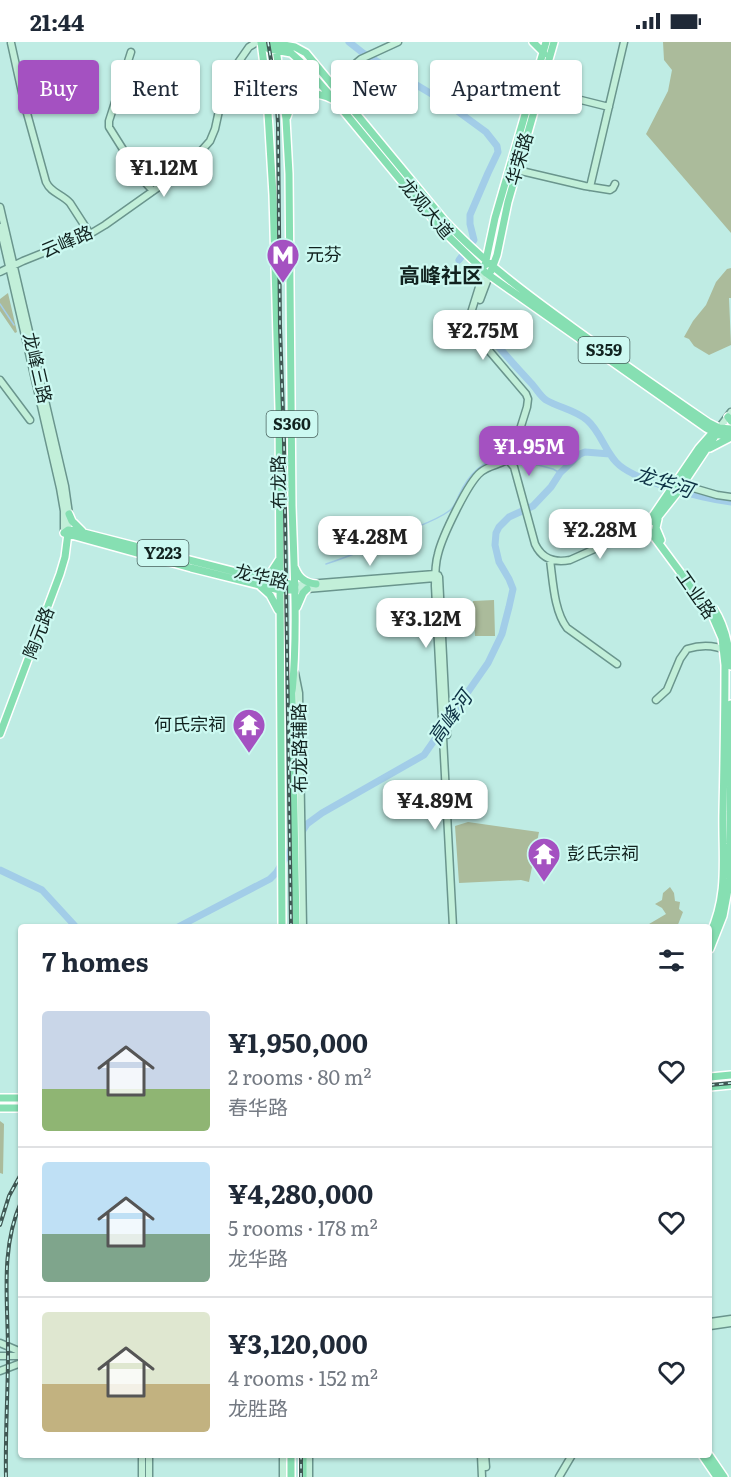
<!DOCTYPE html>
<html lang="en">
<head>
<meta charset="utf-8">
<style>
  body { margin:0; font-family:Literata,"Noto Sans SC",serif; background:#f2f2f3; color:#1f2937; height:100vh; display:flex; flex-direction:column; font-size:22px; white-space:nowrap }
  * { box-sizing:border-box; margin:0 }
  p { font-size:20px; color:#747a83 }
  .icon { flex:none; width:33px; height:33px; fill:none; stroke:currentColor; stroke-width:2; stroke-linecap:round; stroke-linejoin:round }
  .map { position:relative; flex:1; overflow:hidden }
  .panel { position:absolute; left:18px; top:882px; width:694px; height:534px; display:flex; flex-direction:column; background:#fff; border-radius:6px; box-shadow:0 2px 4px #0004 }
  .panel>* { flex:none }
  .hud { position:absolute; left:18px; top:18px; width:696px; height:54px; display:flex; gap:12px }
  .price { position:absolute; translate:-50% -51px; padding:0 14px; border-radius:12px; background:#fff; color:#222; font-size:20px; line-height:39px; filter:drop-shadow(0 2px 3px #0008) }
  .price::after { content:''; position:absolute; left:50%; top:36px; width:18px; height:14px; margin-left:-9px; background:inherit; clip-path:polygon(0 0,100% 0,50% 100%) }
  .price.active { background:#a451c1; color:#fff }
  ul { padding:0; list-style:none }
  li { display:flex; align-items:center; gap:18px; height:150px; padding:0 24px }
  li+li { border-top:2px solid #e0e1e3 }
  li span { display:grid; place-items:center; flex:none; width:168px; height:120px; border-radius:6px; color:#555 }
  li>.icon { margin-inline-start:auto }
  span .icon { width:72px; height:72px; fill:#fffc; stroke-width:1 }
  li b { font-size:26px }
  h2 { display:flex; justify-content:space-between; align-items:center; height:72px; padding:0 24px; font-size:26px }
  .chip { padding:0 21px; border-radius:6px; background:#fff; box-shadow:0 2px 4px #0004; font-size:21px; line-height:54px }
  .chip.active { background:#a451c1; color:#fff }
  .status { display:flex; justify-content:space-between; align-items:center; height:42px; padding:0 30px; background:#fff; direction:ltr }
  .status svg { height:16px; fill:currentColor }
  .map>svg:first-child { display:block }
  .green { fill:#abbb9b }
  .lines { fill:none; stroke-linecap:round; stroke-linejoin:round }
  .stream { stroke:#a2cde8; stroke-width:1.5 }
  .river { stroke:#a2cde8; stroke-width:7 }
  .secondary-casing { stroke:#6a958d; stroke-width:9 }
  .primary-casing { stroke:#fff; stroke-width:10 }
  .secondary { stroke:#c2efd9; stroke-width:6 }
  .primary { stroke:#86dfb2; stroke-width:7 }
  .rail-casing { stroke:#405854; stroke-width:4 }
  .rail { stroke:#ccf9f1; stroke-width:1.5; stroke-dasharray:4.5; stroke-linecap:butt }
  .labels { text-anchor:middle; stroke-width:4.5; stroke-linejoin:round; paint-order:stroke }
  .shield { fill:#ccf9f1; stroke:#49625e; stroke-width:1.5 }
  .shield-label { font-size:16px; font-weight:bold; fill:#11221f }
  .street-label { font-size:18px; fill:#11221f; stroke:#ccf9f1 }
  .poi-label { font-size:18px; fill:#11221f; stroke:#ccf9f1; text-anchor:start }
  .water-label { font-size:20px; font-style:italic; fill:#0e3245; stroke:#ccf9f1 }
  .quarter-label { font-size:21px; font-weight:bold; fill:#11221f; stroke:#ccf9f1 }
</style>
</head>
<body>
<div class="status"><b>21:44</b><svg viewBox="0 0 49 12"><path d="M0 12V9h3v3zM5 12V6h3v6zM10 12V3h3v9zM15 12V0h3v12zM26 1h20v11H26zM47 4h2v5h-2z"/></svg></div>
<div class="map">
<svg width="731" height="1435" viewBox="0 0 731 1435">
  <rect width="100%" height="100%" fill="#bfece4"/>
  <path class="green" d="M663 0H731V191L646 92 668 49 672 28 664 18Z
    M731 226V256H729L731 303 709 313 694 304 689 297 684 295 693 279 706 263 716 240 727 227Z
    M8 251 17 290 15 291 0 269V257Z
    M494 558 495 594H475L473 559Z
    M468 780 539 790 529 840 521 838 459 841 455 784Z
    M670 845 674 851 675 859 680 860 679 867 683 870 677 885H644L666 872 662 866 655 862 662 858 663 851Z
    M0 1079 4 1082 3 1132 0 1131Z"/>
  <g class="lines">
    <path class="stream" d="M0 262 14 283
      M512 416 553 427 560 431
      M326 522C354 513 381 501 407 489 421 483 437 478 449 469 455 465 456 459 459 453 468 434 484 415 507 415"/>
    <path class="river" d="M349 0 363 11 445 60 486 90 497 104 498 110 488 131 470 173V182L474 198 459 218
      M481 282C495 303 514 322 531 341 536 346 540 354 546 358 560 366 575 368 587 378 600 389 604 407 616 420 633 439 704 457 731 460
      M0 828 42 848 76 885
      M178 885 270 837 276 831 307 782 322 771 424 713 488 621 502 592 509 565 513 547 509 537 499 520 495 503 496 491 499 485 509 475 533 464 551 445 560 431 580 412 585 410 610 412"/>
    <g class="secondary-casing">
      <path id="secondary" d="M11 1 25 64 46 140C51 151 62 152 70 161L90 192
        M131 10 109 79V85L141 136 153 149
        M331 42 361 17 398 0
        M541 48 609 65
        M517 128 585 144 610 148 613 146 615 142
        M590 145 624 0
        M0 165 65 444 69 472 68 488
        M0 185 60 446 64 469V491
        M0 230 23 219 90 192 105 183 160 144 202 108 210 99 215 87 220 64 235 25 249 5 257 0
        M480 258 489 234
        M0 338 30 378
        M719 386 731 370
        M508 418 514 425 535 502C542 517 554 521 570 518L646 484 649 485
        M683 443 717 453 731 455
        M550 518C553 539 554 569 567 586L617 622
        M439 535 447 693
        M295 543 435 532 438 533
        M295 548 435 536 438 534
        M295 631 299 651 303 885
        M656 658 667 648 680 617 687 607C700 603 715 603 727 609
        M453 885 435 544C435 533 435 522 438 512 442 495 468 440 481 430 490 422 505 423 512 413L527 365 528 357 526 352 480 298 471 282 470 274 484 229
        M710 1280 731 1277
        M710 1284 731 1281
        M0 1301 21 1310
        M0 1314H21
        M0 1329 21 1321
        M283 1413V1435
        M309 1413V1435
        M481 1413 482 1435
        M485 1413 486 1425
        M142 1435V1413
        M149 1435V1413
        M559 1435 572 1413"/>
    </g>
    <g class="primary-casing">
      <path id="primary" d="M261 0 266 38 273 153 279 366 282 885
        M261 0 269 7 291 11 300 19 336 60 441 187 486 231 706 386 719 393H731
        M275 0 286 77 289 132C291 243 290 354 292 464 294 526 298 589 292 651L296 885
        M533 0 542 9 544 12
        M273 1 295 5 306 11 445 179C483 220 529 254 575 287 619 319 664 350 709 381L719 386 731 387
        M287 75C293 52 311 47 332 57
        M485 223 495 176 546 0
        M491 229 497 213 508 160 554 0
        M728 375 731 379
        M710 406 731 395
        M69 472 72 479 82 489
        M658 477 656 486 661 498
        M654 480 677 451 715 394
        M64 491 68 488 76 489 256 535 295 543
        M64 491 191 526 267 545 280 548H295
        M295 526C299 536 305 541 316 542
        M259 535 270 532 279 518
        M260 544 270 553 278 568
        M297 565 303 551 307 547
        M714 567C725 584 729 603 731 624
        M0 692 60 532 65 515 68 491
        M710 892C729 851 722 814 723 770 724 721 725 672 725 623L722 596 712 573 646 484 699 406 714 389
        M710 907 723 874 730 837 731 662
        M710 1035 731 1033
        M710 1045 731 1043
        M0 1056H21
        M0 1066H21
        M291 1413V1435
        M303 1413V1435
        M702 1413 717 1435
        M709 1413 724 1435"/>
    </g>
    <use href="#secondary" class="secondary"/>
    <use href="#primary" class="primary"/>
    <g class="rail-casing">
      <path id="rail" d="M268 0 276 47 278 82 280 284 284 400 291 885
        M710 1043 731 1041
        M0 1183 9 1154 21 1132
        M301 1413V1435
        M6 1435C5 1393 8 1352 8 1310 8 1260 0 1207 21 1160"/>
    </g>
    <use href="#rail" class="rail"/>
  </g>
  <defs>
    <g id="metro-pin" transform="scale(1.725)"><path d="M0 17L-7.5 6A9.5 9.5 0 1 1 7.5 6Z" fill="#a451c1" stroke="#ccf9f1"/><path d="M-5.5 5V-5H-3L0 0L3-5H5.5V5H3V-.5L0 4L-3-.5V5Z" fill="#fff"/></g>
    <g id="temple-pin" transform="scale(1.725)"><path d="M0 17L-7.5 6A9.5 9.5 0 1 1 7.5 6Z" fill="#a451c1" stroke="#ccf9f1"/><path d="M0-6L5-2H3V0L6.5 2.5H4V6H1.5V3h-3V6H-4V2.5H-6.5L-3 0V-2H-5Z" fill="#fff"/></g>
  </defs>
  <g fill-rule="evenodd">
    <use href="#metro-pin" x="283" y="213"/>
    <use href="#temple-pin" x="249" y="683"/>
    <use href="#temple-pin" x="544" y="812"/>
  </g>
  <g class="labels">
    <g class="shield">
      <rect x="578.5" y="295" width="51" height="26" rx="4.5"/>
      <rect x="266.5" y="369" width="51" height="26" rx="4.5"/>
      <rect x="137.5" y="498" width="51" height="26" rx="4.5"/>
    </g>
    <g class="shield-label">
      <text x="604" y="314">S359</text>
      <text x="292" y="388">S360</text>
      <text x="163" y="517">Y223</text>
    </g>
    <g class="street-label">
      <text transform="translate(520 117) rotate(-74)" y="6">华荣路</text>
      <text transform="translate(426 167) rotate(50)" y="6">龙观大道</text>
      <text transform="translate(67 200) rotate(-23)" y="6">云峰路</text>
      <text transform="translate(37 326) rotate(77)" y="6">龙峰三路</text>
      <text transform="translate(279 440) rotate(-91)" y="6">布龙路</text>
      <text transform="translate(261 535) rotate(13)" y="6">龙华路</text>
      <text transform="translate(696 553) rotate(55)" y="6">工业路</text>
      <text transform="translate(39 591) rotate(-69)" y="6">陶元路</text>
      <text transform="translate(300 706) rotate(-91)" y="6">布龙路辅路</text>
    </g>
    <g class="poi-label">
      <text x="306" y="219">元芬</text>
      <text x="226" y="689" text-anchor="end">何氏宗祠</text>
      <text x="567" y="818">彭氏宗祠</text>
    </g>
    <g class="water-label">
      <text transform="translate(664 440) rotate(18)" y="7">龙华河</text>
      <text transform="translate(450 676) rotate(-55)" y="7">高峰河</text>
    </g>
    <g class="quarter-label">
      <text x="441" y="241">高峰社区</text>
    </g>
  </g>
</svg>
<b class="price" style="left:164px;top:156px">¥1.12M</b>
<b class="price" style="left:483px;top:319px">¥2.75M</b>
<b class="price active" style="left:529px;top:435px">¥1.95M</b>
<b class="price" style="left:600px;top:518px">¥2.28M</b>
<b class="price" style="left:370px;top:525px">¥4.28M</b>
<b class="price" style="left:426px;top:607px">¥3.12M</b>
<b class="price" style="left:435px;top:789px">¥4.89M</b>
<div class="hud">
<a class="chip active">Buy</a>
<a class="chip">Rent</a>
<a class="chip">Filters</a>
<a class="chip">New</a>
<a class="chip">Apartment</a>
</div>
<section class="panel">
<h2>7 homes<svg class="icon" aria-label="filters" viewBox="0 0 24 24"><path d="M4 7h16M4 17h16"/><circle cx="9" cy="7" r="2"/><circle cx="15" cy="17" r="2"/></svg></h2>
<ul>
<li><span style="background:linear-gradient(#c9d6e8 65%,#8fb573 0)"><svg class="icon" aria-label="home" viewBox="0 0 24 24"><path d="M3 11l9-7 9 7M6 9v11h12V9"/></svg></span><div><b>¥1,950,000</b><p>2 rooms · 80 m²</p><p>春华路</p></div><svg class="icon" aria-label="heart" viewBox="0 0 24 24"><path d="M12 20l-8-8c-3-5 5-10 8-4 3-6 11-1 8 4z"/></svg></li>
<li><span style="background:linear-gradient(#bfe0f5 60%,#7fa58c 0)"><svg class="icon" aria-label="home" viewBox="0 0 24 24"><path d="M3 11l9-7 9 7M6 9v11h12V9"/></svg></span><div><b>¥4,280,000</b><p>5 rooms · 178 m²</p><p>龙华路</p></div><svg class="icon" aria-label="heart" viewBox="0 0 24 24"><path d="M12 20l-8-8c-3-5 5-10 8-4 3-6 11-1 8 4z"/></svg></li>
<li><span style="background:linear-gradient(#dfe7d0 60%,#c2b280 0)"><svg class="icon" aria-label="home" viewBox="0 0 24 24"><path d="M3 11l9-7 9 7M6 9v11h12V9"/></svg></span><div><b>¥3,120,000</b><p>4 rooms · 152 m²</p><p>龙胜路</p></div><svg class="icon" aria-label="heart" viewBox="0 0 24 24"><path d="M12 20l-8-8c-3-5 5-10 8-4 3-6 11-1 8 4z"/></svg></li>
</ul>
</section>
</div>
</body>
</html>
